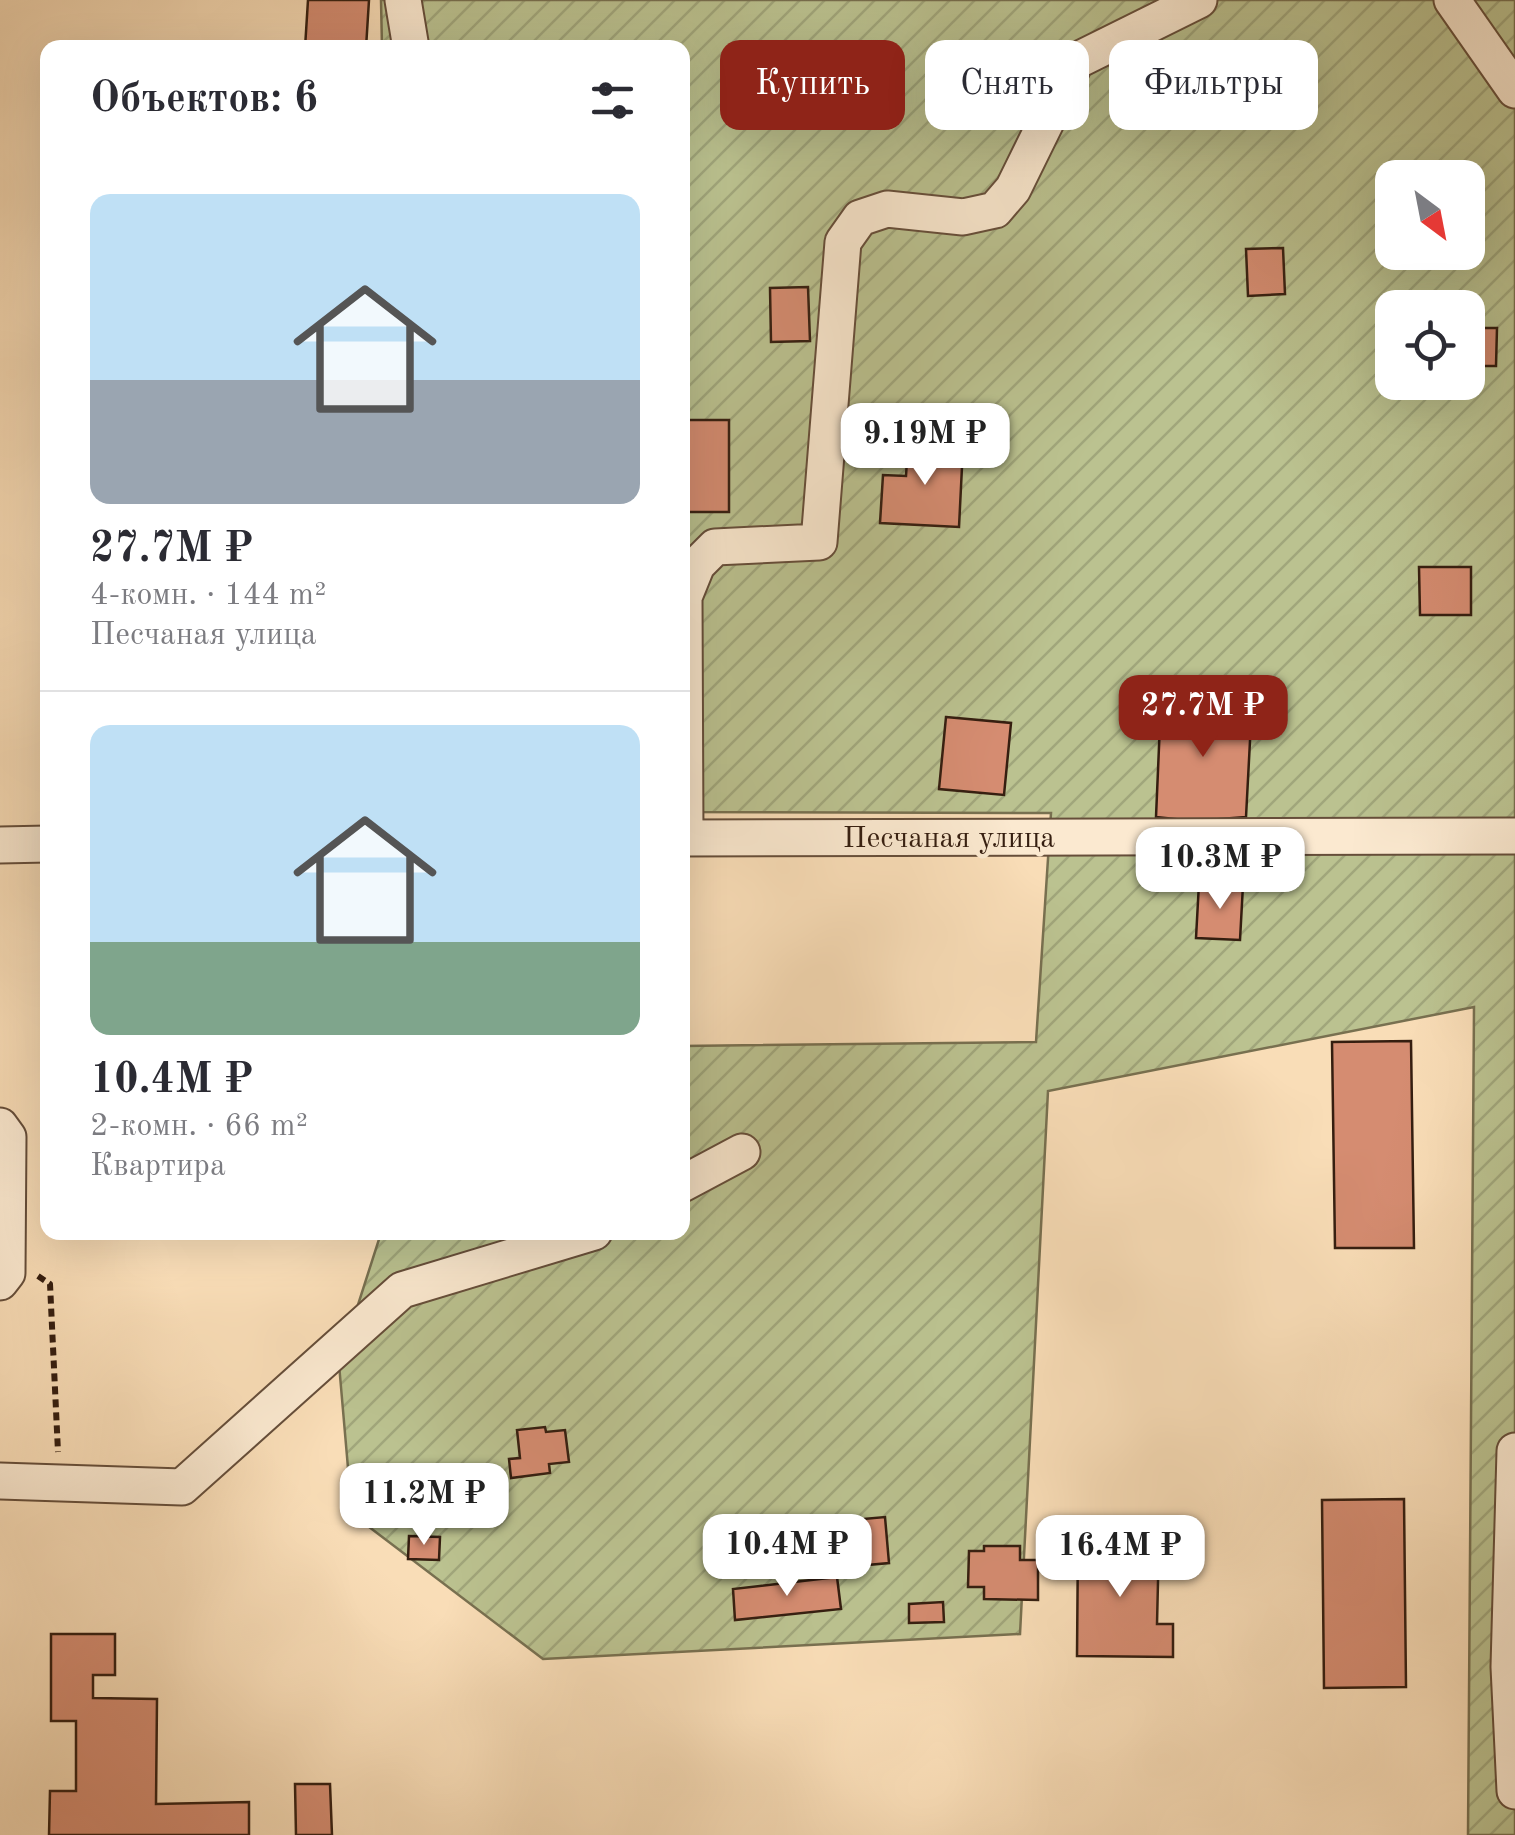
<!DOCTYPE html>
<html lang="ru">
<head>
<meta charset="utf-8">
<style>
  body { margin:0; font-family:"Old Standard TT",serif; background:#f7f7f7; color:#2b2b33; height:100vh; display:flex; flex-direction:column; font-size:38px; white-space:nowrap }
  * { box-sizing:border-box; margin:0 }
  p { font-size:32px; color:#7c7c81 }
  .icon { flex:none; width:55px; height:55px; fill:none; stroke:currentColor; stroke-width:2; stroke-linecap:round; stroke-linejoin:round }
  .map { position:relative; flex:1; overflow:hidden }
  .sheet { position:absolute; left:40px; top:40px; width:650px; height:1200px; display:flex; flex-direction:column; background:#fff; border-radius:20px; box-shadow:0 10px 40px #0002 }
  .sheet>* { flex:none }
  .guide { position:absolute; left:720px; top:40px; width:645px; height:90px; display:flex; gap:20px }
  .needle { width:65px; rotate:148deg }
  .fabs { position:absolute; left:1375px; top:160px; display:grid; gap:20px }
  .fabs a { display:grid; place-items:center; width:110px; height:110px; border-radius:20px; background:#fff; box-shadow:0 10px 40px #0002; font-size:50px }
  .price { position:absolute; translate:-50% -85px; padding:0 22px; border-radius:20px; background:#fff; color:#222; font-size:32px; line-height:65px; filter:drop-shadow(0 2px 5px #0008) }
  .price::after { content:''; position:absolute; left:50%; top:60px; width:30px; height:22px; margin-left:-15px; background:inherit; clip-path:polygon(0 0,100% 0,50% 100%) }
  .price.current { background:#8f2418; color:#fff }
  ul { padding:0; list-style:none }
  li { display:grid; align-content:center; gap:20px; height:530px; padding:0 50px }
  li+li { border-top:2px solid #e1e1e2 }
  li span { display:grid; place-items:center; height:310px; border-radius:20px; color:#555 }
  li>.icon { margin-inline-start:auto }
  span .icon { width:180px; height:180px; fill:#fffc; stroke-width:1 }
  li b { font-size:42px }
  h2 { display:flex; justify-content:space-between; align-items:center; height:120px; padding:0 50px; font-size:42px }
  .pill { padding:0 35px; border-radius:20px; background:#fff; box-shadow:0 10px 40px #0002; font-size:35px; line-height:90px }
  .pill.current { background:#8f2418; color:#fff }
  .map>svg:first-child { display:block }
  .garden { fill:url(#garden-furrows); stroke:#787050; stroke-width:2.5; fill-rule:evenodd }
  .building { fill:#d58c71; stroke:#351e10; stroke-width:2.5 }
  .lines { fill:none; stroke-linecap:round; stroke-linejoin:round }
  .minor-casing { stroke:#664e3a; stroke-width:39 }
  .path { stroke:#351e10; stroke-width:6; stroke-dasharray:8 5; stroke-linecap:butt }
  .minor { stroke:#fbe9d0; stroke-width:35 }
  .labels { text-anchor:middle; stroke-width:9; stroke-linejoin:round; paint-order:stroke }
  .street-label { font-size:30px; fill:#351e10; stroke:#fbe9d0 }
</style>
</head>
<body>
<div class="map">
<svg width="1515" height="1835" viewBox="0 0 1515 1835">
  <defs>
    <pattern id="garden-furrows" width="10" height="10" patternUnits="userSpaceOnUse" patternTransform="scale(2.5)"><rect width="10" height="10" fill="#bbc290"/><path d="M-1 1l2-2M0 10L10 0M9 11l2-2" fill="none" stroke="#a1a67b"/></pattern>
  </defs>
  <rect width="100%" height="100%" fill="#f9ddb7"/>
  <filter id="stains"><feTurbulence type="fractalNoise" baseFrequency=".002" numOctaves="4"/><feColorMatrix values="0 0 0 0 .2 0 0 0 0 .09 0 0 0 0 .02 0 0 0 .5 -.17"/></filter>
  <radialGradient id="worn" r=".72"><stop offset=".6" stop-color="#630" stop-opacity="0"/><stop offset="1" stop-color="#630" stop-opacity=".3"/></radialGradient>
  <path class="garden" d="M381 0H1515V1835H1468L1474 1007 1048 1091 1020 1634 543 1659 352 1514 339 1364 381 1233 682 1232 683 1046 1036 1042 1051 813 683 812 682 48 382 47ZM1392 178H1468V252H1392ZM1392 308H1468V382H1392Z"/>
  <path class="building" d="M308 0H369L366 48H305Z
    M1283 248 1285 294 1248 296 1246 249Z
    M808 287 810 341 771 342 770 288Z
    M1468 328H1497L1496 366H1468Z
    M682 420H729V512H682Z
    M908 444 963 447 959 527 880 523 883 475 906 476Z
    M1419 567H1471V615H1420Z
    M1161 700 1252 703 1246 817 1194 821 1156 817Z
    M946 717 1011 723 1004 795 939 789Z
    M1199 883 1243 885 1240 940 1196 938Z
    M1411 1041 1414 1248H1335L1332 1042Z
    M545 1427 546 1432 565 1430 569 1462 549 1464 550 1473 511 1478 509 1459 520 1458 517 1430Z
    M1404 1499 1406 1687 1324 1688 1322 1500Z
    M885 1517 889 1563 812 1570 808 1524Z
    M409 1536 440 1537 439 1560 408 1559Z
    M1078 1538 1159 1540 1157 1624H1173V1657L1077 1656Z
    M984 1546H1020V1560H1038V1600L984 1599V1587H968L969 1551H984Z
    M837 1577 841 1609 735 1620 733 1589Z
    M943 1602 944 1622 909 1623V1604Z
    M51 1634H115V1675H93V1698L157 1699 156 1804 249 1802V1835H49L50 1791H76V1721H51Z
    M295 1784H330L332 1835H296Z"/>
  <g class="lines">
    <g class="minor-casing">
      <path id="minor" d="M403 0 411 48
        M1452 0 1515 90
        M682 838 1515 836
        M685 838 684 597 697 565 715 547 819 542 843 242 860 218 887 209 963 217 995 210 1013 189 1076 61 1199 0
        M0 845 48 844
        M0 1126 8 1137 7 1273 0 1282
        M682 1184 742 1152
        M1515 1451 1509 1667 1515 1791
        M0 1481 182 1487 402 1290 594 1232"/>
    </g>
    <path class="path" d="M38 1276 50 1284 58 1452"/>
    <use href="#minor" class="minor"/>
  </g>
  <g class="labels">
    <g class="street-label">
      <text x="949" y="847">Песчаная улица</text>
    </g>
  </g>
  <rect width="100%" height="100%" filter="url(#stains)"/>
  <rect width="100%" height="100%" fill="url(#worn)"/>
</svg>
<div class="fabs">
<a><svg class="needle" viewBox="-14 -14 28 28"><path d="M0-13l5 13h-10z" fill="#e53935"/><path d="M0 13l5-13h-10z" fill="#7c7c81"/></svg></a>
<a><svg class="icon" aria-label="locate" viewBox="0 0 24 24"><circle cx="12" cy="12" r="6"/><path d="M12 2v4M12 18v4M2 12h4M18 12h4"/></svg></a>
</div>
<b class="price" style="left:925px;top:488px">9.19M ₽</b>
<b class="price current" style="left:1203px;top:760px">27.7M ₽</b>
<b class="price" style="left:1220px;top:912px">10.3M ₽</b>
<b class="price" style="left:424px;top:1548px">11.2M ₽</b>
<b class="price" style="left:787px;top:1599px">10.4M ₽</b>
<b class="price" style="left:1120px;top:1600px">16.4M ₽</b>
<div class="guide">
<a class="pill current">Купить</a>
<a class="pill">Снять</a>
<a class="pill">Фильтры</a>
</div>
<section class="sheet">
<h2>Объектов: 6<svg class="icon" aria-label="filters" viewBox="0 0 24 24"><path d="M4 7h16M4 17h16"/><circle cx="9" cy="7" r="2"/><circle cx="15" cy="17" r="2"/></svg></h2>
<ul>
<li><span style="background:linear-gradient(#bfe0f5 60%,#9aa5b1 0)"><svg class="icon" aria-label="home" viewBox="0 0 24 24"><path d="M3 11l9-7 9 7M6 9v11h12V9"/></svg></span><div><b>27.7M ₽</b><p>4-комн. · 144 m²</p><p>Песчаная улица</p></div></li>
<li><span style="background:linear-gradient(#bfe0f5 70%,#7fa58c 0)"><svg class="icon" aria-label="home" viewBox="0 0 24 24"><path d="M3 11l9-7 9 7M6 9v11h12V9"/></svg></span><div><b>10.4M ₽</b><p>2-комн. · 66 m²</p><p>Квартира</p></div></li>
</ul>
</section>
</div>
</body>
</html>
